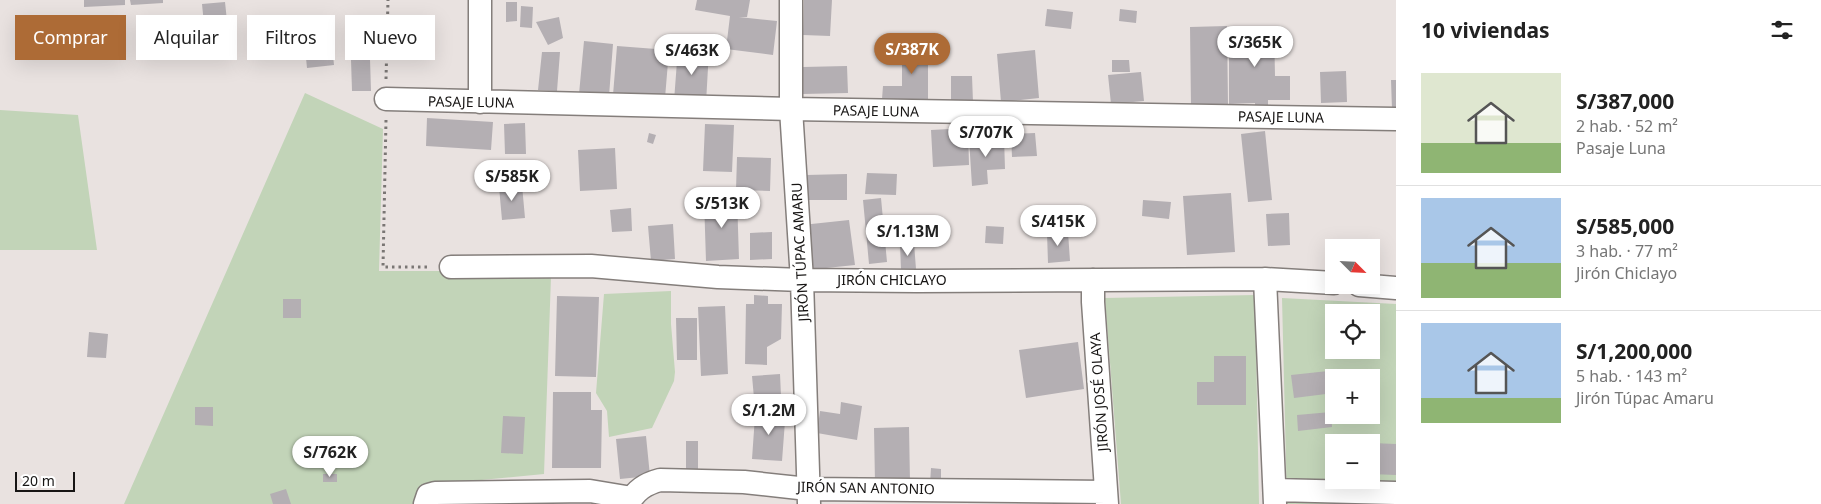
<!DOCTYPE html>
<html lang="es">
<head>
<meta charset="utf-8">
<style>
  body { margin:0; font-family:"Noto Sans",sans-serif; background:#f6f6f6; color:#222; height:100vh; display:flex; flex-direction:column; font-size:19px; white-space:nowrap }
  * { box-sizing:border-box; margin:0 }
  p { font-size:16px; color:#767676 }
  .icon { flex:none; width:28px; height:28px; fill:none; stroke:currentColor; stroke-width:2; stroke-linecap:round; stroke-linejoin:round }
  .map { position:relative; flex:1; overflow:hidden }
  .side { display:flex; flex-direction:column; background:#fff; width:425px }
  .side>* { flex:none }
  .top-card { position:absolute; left:15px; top:15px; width:475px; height:45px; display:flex; gap:10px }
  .needle { width:32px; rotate:114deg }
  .controls { position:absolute; left:1325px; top:239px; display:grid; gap:10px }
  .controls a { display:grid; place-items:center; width:55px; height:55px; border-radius:0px; background:#fff; box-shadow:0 5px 20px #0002; font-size:25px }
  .scale { position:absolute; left:15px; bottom:12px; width:60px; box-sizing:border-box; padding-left:5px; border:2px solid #171514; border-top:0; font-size:14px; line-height:18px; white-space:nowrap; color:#171514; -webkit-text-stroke:4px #fff; paint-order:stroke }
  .price { position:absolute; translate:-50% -42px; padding:0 11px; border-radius:18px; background:#fff; color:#222; font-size:16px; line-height:32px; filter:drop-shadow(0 1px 2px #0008) }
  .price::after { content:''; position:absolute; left:50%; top:30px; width:15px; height:11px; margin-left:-8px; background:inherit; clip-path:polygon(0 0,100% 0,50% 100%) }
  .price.on { background:#ad6b36; color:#fff }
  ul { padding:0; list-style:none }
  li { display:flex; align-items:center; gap:15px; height:125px; padding:0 25px }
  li+li { border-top:1px solid #e0e0e0 }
  li span { display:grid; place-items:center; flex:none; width:140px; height:100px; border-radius:0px; color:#555 }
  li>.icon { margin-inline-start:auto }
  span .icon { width:60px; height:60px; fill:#fffc; stroke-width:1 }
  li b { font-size:21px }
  h2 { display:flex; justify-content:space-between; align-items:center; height:60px; padding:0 25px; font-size:21px }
  .pill { padding:0 18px; border-radius:0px; background:#fff; box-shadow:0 5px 20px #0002; font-size:18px; line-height:45px }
  .pill.on { background:#ad6b36; color:#fff }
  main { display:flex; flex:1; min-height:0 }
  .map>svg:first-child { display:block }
  .green { fill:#c2d4b8; fill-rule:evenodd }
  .building { fill:#b4afb3 }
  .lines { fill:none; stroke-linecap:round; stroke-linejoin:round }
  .street-casing { stroke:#847e7b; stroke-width:25 }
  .path { stroke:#7a7674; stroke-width:3; stroke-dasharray:2.5 4; stroke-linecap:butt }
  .street { stroke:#fff; stroke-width:22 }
  .labels { text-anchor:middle; stroke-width:4.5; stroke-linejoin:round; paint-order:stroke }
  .street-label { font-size:14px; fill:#171514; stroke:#fff }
</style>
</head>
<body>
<main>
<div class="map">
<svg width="1396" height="504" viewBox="0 0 1396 504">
  <rect width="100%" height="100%" fill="#e9e2e0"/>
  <path class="green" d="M305 93 383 129 379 271H439L551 277 544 474 419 486V504H124Z
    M0 110 78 115 97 250H0Z
    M671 291V324L675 372 674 381 652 428 609 437 607 411 596 393 604 294Z
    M1255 295 1259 504H1121L1105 298Z
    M1282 298 1396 304V504H1287ZM1334 312H1371V350H1334ZM1334 378H1371V415H1334ZM1334 442H1371V480H1334Z"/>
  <path class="building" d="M84 0H125V5L84 7Z
    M130 0H163V3L131 5Z
    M697 0H750L747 17H739L777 21 773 55 726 49 730 16 695 10Z
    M804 0H832L830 36 803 35Z
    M225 2 227 21 204 24 202 4Z
    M506 2H517V21L506 22Z
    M521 6 533 7 532 28 520 27Z
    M1047 9 1073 12 1071 29 1045 26Z
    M1120 9 1137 11 1136 23 1119 21Z
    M329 15 334 65 307 68 302 18Z
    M559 17 563 38 548 45 536 22Z
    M1227 26 1228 105 1191 106 1190 27Z
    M1274 26 1275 76H1290V100H1268V110H1255V103L1229 104V27Z
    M369 27 371 91H352L350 28Z
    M902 39H928V105H903V99H882L883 86H902Z
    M584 41 613 44 609 96 579 94Z
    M617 46 669 50 665 98 613 95Z
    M678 48 709 50 706 103 674 101Z
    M1035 50 1039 98 1001 102 997 54Z
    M542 52H560L557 91 538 90Z
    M1112 60H1129L1130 72H1112Z
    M847 66 848 93 803 94V67Z
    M1346 71 1347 102 1321 103 1320 72Z
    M1141 72 1144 101 1111 104 1108 75Z
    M951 76H972L973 102H951Z
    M1391 80H1396V109H1392Z
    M427 118 493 122 491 150 426 146Z
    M525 123 526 154H505L504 124Z
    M705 124 734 125 732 172 703 171Z
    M968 128 969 165 933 167 931 130Z
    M1265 131 1272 200 1248 202 1241 134Z
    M649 133 656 135 653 144 647 142Z
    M1035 133 1037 156 1012 157 1011 134Z
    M985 137H1004L1005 169 987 170 988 184 972 186 969 139Z
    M615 148 617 189 580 191 578 150Z
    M737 157 771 158 770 191 736 190Z
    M867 173 897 174 896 195 865 194Z
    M847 174V200H806V175Z
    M522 185 525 218 502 220 499 187Z
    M1231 193 1235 252 1187 255 1183 196Z
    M737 197 739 259 706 261 704 199Z
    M881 198 887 262 869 264 863 200Z
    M1143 200 1171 202 1169 219 1142 216Z
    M631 208 632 231 612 232 610 210Z
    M1289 213 1290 245 1268 246 1266 214Z
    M849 220 855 265 807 270 802 225Z
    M673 224 675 259 651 261 648 226Z
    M986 226 1004 227 1003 244 985 243Z
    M772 232V259L750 260V233Z
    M1068 232 1070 261 1048 263 1047 233Z
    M914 243 916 269 901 270 900 244Z
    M754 295 768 296V304H782L781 339 767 347V365L745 364 746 304H754Z
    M557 296 599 297 596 377 555 376Z
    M283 299H301V318H283Z
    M725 306 728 374 701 376 698 307Z
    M676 318H697V360H677Z
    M89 332 108 334 106 358 87 357Z
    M1078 342 1084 389 1026 398 1019 350Z
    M1214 356H1246V405H1197V382H1214Z
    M1347 369V378H1334V393L1294 398 1291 375Z
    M780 374 781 396 754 398 752 376Z
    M553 392H591V410H602L601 468H552Z
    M841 402 862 406 857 440 817 433 820 411 840 414Z
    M195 407H213V426L195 425Z
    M773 408H786L782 461 752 459 755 416 772 417Z
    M1331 412 1332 427 1298 431 1297 415Z
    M503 416 525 417 523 454 501 453Z
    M909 427 910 482 875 483 874 428Z
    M646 436 650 476 620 479 616 439Z
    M686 441H698V469H686Z
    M1371 443 1396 444V475L1371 474Z
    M931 468 941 469V484H930Z
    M323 474H337V482H323Z
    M286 489 291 504H273L270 494Z"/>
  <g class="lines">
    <g class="street-casing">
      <path id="street" d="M480 0V102
        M791 0V109L802 280 809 504
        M386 99 791 109 1396 119
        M451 267 591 266 718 277 802 280 917 281 1265 279 1334 283
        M1265 279 1275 504
        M1093 280V302L1107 504
        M1359 285 1396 288
        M1275 490 1396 493
        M425 504 428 495 435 493 590 491 632 498
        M628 504C636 490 645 484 660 480L744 482 808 489 1106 492"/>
    </g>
    <path class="path" d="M386 79 388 0
      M386 120 383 267H430"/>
    <use href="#street" class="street"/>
  </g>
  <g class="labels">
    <g class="street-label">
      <text transform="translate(471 102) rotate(1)" y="5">PASAJE LUNA</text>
      <text transform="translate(876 111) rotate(1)" y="5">PASAJE LUNA</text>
      <text transform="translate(1281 117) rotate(1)" y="5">PASAJE LUNA</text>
      <text transform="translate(800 252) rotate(-93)" y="5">JIRÓN TÚPAC AMARU</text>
      <text x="892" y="285">JIRÓN CHICLAYO</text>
      <text transform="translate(1099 392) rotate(-94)" y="5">JIRÓN JOSÉ OLAYA</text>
      <text transform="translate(866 488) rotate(1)" y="5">JIRÓN SAN ANTONIO</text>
    </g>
  </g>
</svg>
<div class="controls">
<a><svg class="needle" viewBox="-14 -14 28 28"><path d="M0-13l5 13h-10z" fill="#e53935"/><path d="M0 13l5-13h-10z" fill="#767676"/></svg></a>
<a><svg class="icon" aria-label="locate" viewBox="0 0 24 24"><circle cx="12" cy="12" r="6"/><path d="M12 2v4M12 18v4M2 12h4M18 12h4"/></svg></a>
<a>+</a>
<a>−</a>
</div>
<div class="scale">20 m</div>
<b class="price" style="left:1255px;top:68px">S/365K</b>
<b class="price on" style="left:912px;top:75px">S/387K</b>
<b class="price" style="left:692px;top:76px">S/463K</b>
<b class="price" style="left:986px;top:158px">S/707K</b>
<b class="price" style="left:512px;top:202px">S/585K</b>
<b class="price" style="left:722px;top:229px">S/513K</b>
<b class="price" style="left:1058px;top:247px">S/415K</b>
<b class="price" style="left:908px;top:257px">S/1.13M</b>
<b class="price" style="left:769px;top:436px">S/1.2M</b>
<b class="price" style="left:330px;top:478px">S/762K</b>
<div class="top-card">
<a class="pill on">Comprar</a>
<a class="pill">Alquilar</a>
<a class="pill">Filtros</a>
<a class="pill">Nuevo</a>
</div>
</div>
<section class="side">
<h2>10 viviendas<svg class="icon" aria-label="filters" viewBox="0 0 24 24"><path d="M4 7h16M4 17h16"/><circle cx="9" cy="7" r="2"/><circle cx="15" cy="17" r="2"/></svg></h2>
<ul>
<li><span style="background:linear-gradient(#dfe7d0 70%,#8fb573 0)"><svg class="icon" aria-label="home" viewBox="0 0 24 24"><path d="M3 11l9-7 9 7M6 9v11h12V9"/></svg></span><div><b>S/387,000</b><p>2 hab. · 52 m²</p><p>Pasaje Luna</p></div></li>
<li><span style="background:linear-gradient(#a9c7e8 65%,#8fb573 0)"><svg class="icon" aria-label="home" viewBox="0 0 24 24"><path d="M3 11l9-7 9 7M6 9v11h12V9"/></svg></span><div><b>S/585,000</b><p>3 hab. · 77 m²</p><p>Jirón Chiclayo</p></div></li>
<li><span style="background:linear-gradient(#a9c7e8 75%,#8fb573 0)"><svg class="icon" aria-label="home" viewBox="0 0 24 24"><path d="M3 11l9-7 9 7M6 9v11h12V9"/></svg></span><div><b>S/1,200,000</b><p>5 hab. · 143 m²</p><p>Jirón Túpac Amaru</p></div></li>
</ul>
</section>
</main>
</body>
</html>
